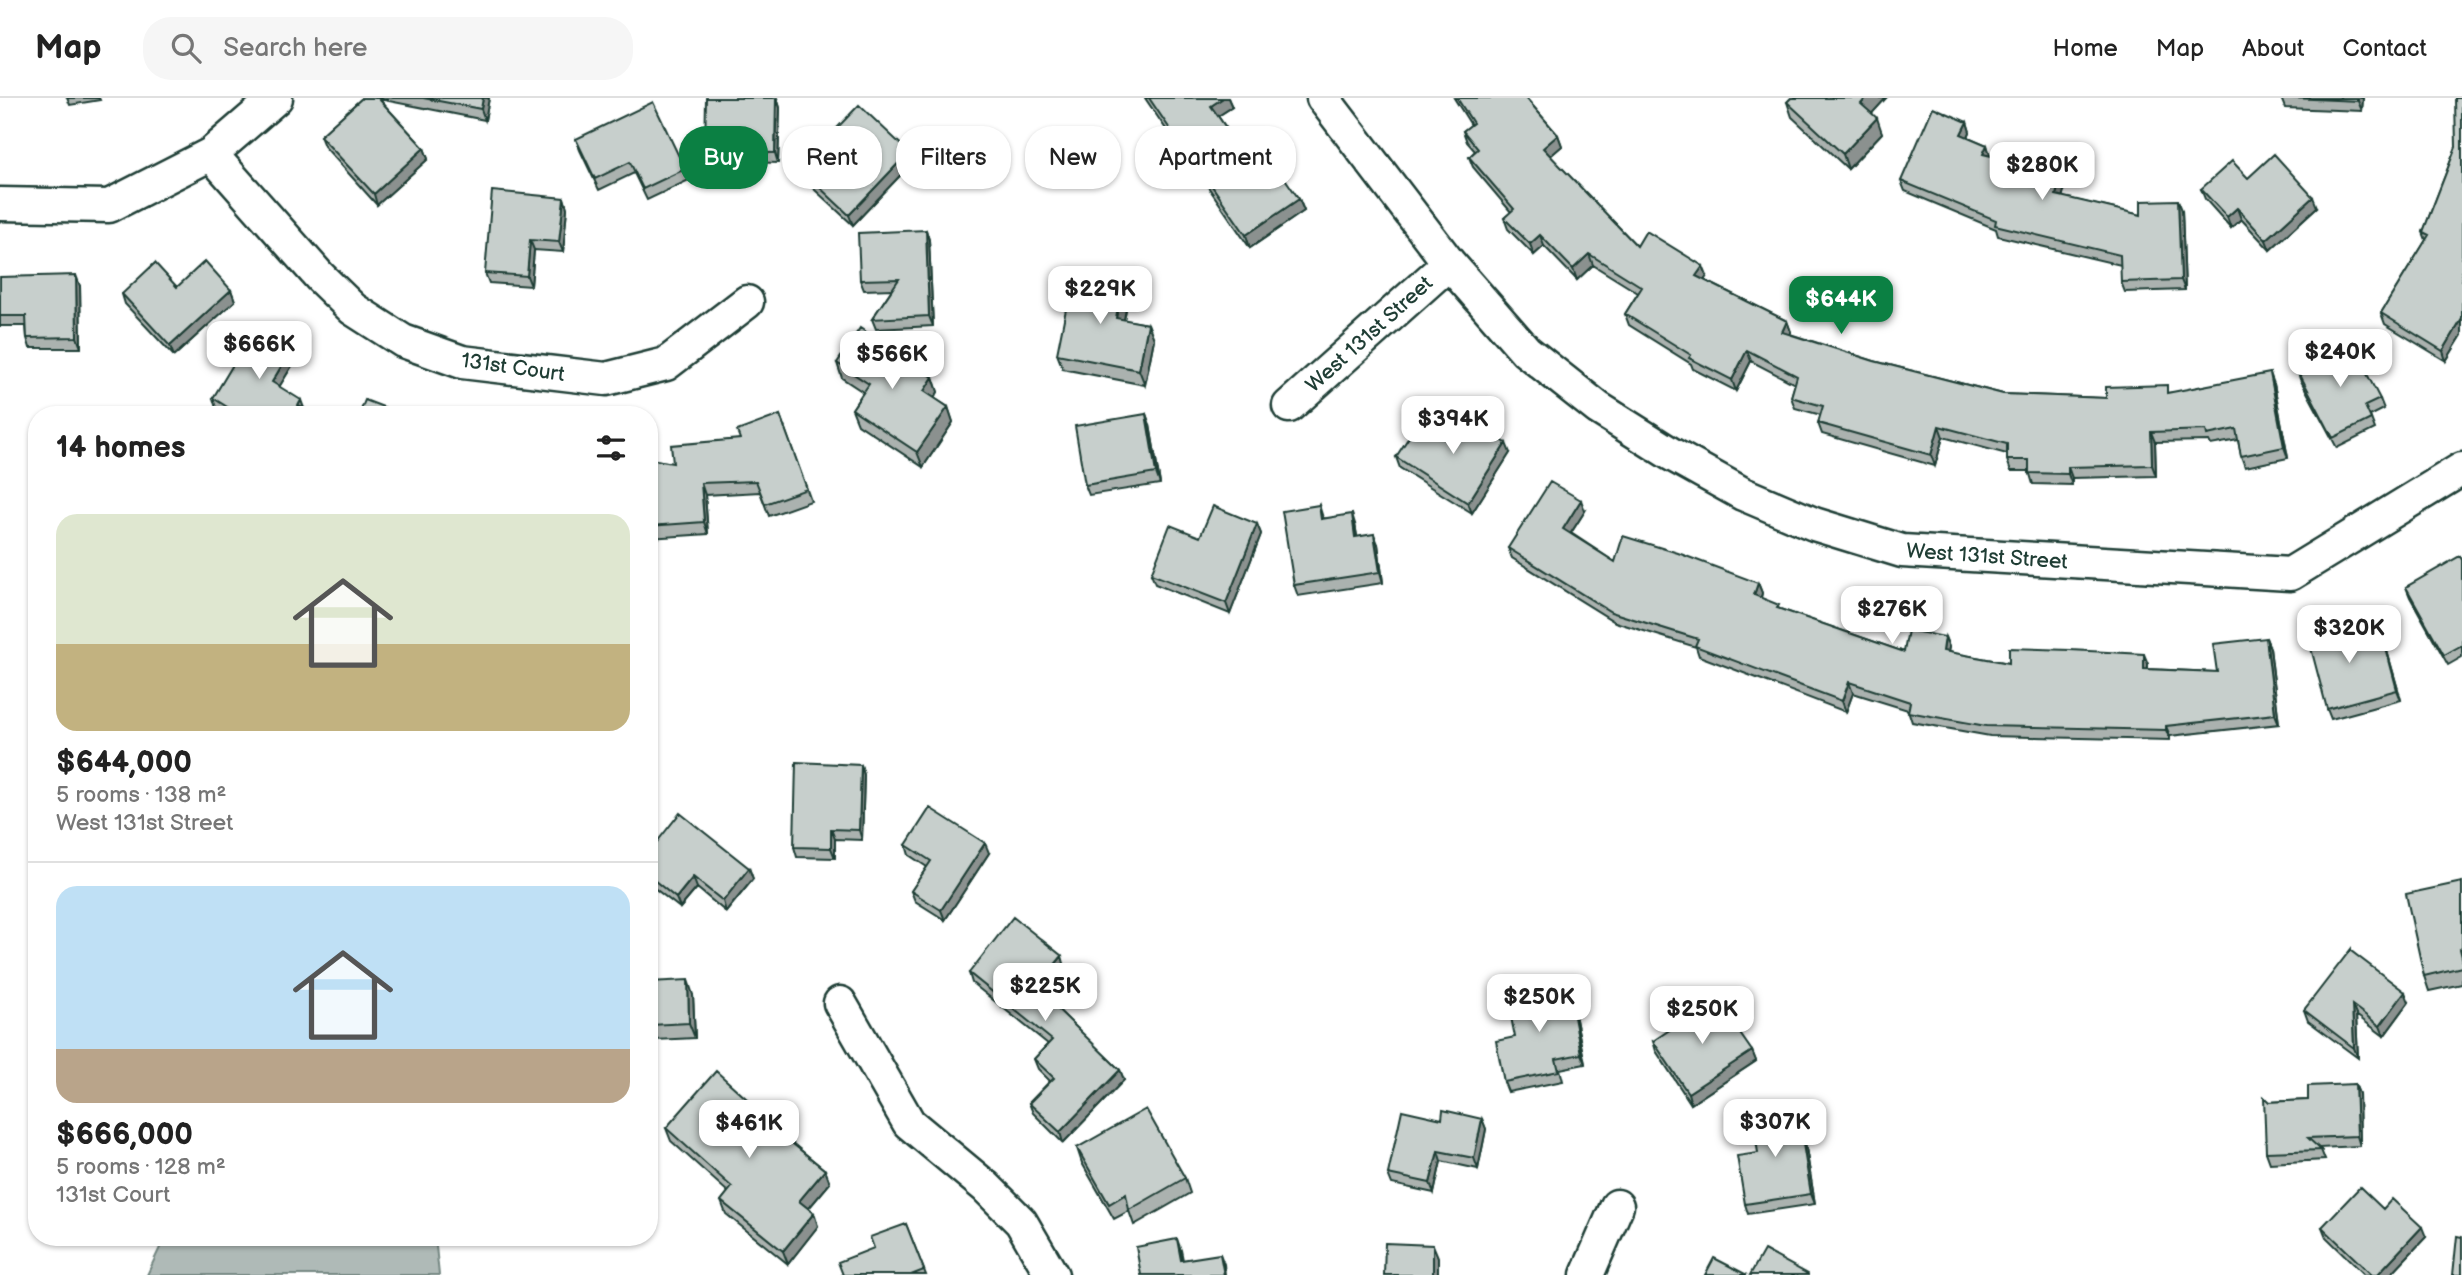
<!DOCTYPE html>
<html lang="en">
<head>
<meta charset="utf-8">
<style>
  body { margin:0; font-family:"Balsamiq Sans",sans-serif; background:#f6f6f6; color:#222; height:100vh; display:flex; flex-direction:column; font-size:26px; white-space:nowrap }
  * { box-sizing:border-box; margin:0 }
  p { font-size:23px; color:#767676 }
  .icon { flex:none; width:38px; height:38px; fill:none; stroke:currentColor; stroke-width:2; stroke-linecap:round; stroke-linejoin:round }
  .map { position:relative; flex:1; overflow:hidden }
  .panel { position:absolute; left:28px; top:308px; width:630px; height:840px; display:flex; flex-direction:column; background:#fff; border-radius:28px; box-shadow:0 2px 5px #0004 }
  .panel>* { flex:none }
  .guide { position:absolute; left:679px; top:28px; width:665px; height:63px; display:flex; gap:14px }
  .price { position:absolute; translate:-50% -60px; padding:0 16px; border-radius:14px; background:#fff; color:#222; font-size:23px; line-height:46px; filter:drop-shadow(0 2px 4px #0008) }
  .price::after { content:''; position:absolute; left:50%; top:42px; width:21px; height:16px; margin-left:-10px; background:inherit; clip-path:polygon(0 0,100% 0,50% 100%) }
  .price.current { background:#0b8043; color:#fff }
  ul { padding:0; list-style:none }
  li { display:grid; align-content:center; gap:14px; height:371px; padding:0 28px }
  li+li { border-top:2px solid #e0e0e0 }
  li span { display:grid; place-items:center; height:217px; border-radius:21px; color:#555 }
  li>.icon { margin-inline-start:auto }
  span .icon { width:126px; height:126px; fill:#fffc; stroke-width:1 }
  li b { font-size:30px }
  h2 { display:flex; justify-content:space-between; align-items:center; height:84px; padding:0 28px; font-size:30px }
  .pill { padding:0 24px; border-radius:28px; background:#fff; box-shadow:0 2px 5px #0004; font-size:24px; line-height:63px }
  .pill.current { background:#0b8043; color:#fff }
  header { display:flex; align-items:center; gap:42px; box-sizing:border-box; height:98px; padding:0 35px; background:#fff; border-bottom:2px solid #e0e0e0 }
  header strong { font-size:33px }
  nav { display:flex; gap:38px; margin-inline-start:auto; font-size:24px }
  .search { width:490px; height:63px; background:#f6f6f6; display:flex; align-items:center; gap:18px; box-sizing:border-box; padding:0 24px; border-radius:28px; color:#767676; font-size:26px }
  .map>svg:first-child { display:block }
  .water { fill:#afbab7; stroke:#758883; stroke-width:2 }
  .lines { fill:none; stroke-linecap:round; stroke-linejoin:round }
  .street-casing { stroke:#1f3d34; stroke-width:37 }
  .street { stroke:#fff; stroke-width:32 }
  .wall { fill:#abb2af; stroke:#1f3d34; stroke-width:2 }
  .shaded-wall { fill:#8b918f; stroke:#1f3d34; stroke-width:2 }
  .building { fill:#c7cfcc; stroke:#1f3d34; stroke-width:2 }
  .labels { text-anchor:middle; stroke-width:7; stroke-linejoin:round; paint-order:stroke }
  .street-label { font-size:21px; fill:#1f3d34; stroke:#fff }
</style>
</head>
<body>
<header>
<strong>Map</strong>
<div class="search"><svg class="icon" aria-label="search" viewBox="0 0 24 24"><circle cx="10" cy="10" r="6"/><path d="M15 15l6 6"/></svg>Search here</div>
<nav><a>Home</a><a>Map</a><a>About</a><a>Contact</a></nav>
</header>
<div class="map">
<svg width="2462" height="1177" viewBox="0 0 2462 1177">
  <rect width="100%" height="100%" fill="#fff"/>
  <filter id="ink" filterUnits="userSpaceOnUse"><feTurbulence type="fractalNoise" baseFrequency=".0143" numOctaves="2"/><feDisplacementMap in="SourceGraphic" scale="14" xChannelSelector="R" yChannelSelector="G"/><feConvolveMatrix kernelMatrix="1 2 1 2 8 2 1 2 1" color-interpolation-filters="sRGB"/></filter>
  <g filter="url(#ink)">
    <path class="water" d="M165 1139H435L439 1177H147Z"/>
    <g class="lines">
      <g class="street-casing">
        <path id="street" d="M1323 0 1449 165 1526 253 1598 310 1671 356 1743 396 1814 426 1902 453 2290 476 2462 371
          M211 56 320 179 353 211 403 243 462 264 606 281 666 266 747 204
          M0 106 109 108 211 56 276 0
          M1289 308 1449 165
          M840 905 909 1025 986 1089 1021 1124 1052 1177
          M1587 1177 1617 1108"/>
      </g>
      <use href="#street" class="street"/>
    </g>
    <path class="wall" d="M67 0H99L100 2 70 7Z
      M362 0H489L485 22 379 1 424 50 428 61 377 107 324 48 320 38Z
      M777 0 780 10 778 65 708 63 705 53Z
      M1145 0H1228L1232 9 1218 18 1256 73 1299 101 1304 113 1250 150 1178 45 1176 46Z
      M1454 0H1526L1558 37 1562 48 1550 58 1637 148 1707 178 1704 182 1787 223 1791 234 1790 236 1874 263 2003 296 2106 300 2274 286 2288 360 2245 369 2241 358 2238 342 2211 347 2209 343 2155 344 2156 378 2072 380V387L2033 386 2029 373H2011L2007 362V356L1943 339 1935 368 1822 336 1818 325 1821 317 1795 310 1791 299 1795 286 1751 263 1736 293 1693 271 1691 266 1629 227 1625 216 1638 195 1593 167 1577 182 1544 148 1534 157 1508 131 1504 120 1511 114 1473 69 1469 59 1475 53 1467 44 1463 33 1471 27Z
      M1791 0H1886L1872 15 1882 35 1848 71 1792 19 1787 4Z
      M2281 0H2363L2362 13 2285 10Z
      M2462 0V237L2446 263 2385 226 2381 215 2426 142 2423 134 2456 49Z
      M1967 24 1970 34 1968 39 1987 47 1990 58 2062 75 2066 85 2062 99 2141 117 2182 112 2185 192 2125 194 2121 184V167L1998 138 1996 131 1905 93 1901 83Z
      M576 41 685 71 689 82 647 102 634 75 599 92 580 52Z
      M913 64 853 127 803 81 799 70Z
      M2248 80 2317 109 2270 152 2241 121 2231 130 2205 101 2201 91Z
      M564 100 567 110 563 154 534 152 531 188 489 185 485 175Z
      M926 132 929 142 933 228 876 231 872 221 892 191 864 192 860 182Z
      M0 179 80 188 81 250H30L27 240 26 228H0Z
      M1122 186 1128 201 1124 222 1148 226 1154 241 1145 287 1063 271 1057 256Z
      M177 189 231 192 235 203 174 258 125 206 122 196Z
      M295 263 279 289 305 311 320 317H227L216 310 213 300Z
      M837 265 933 279 938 294 934 300 948 309 953 324 923 369 858 326 852 311 863 294 842 280Z
      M2297 271 2380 301 2384 311 2370 318 2375 331 2337 350 2300 281Z
      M1146 316 1150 327 1160 386 1089 397 1085 387Z
      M780 317 811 403 769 418 760 394 705 397 708 436 649 440V361L673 365 740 341Z
      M1444 341 1510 355 1472 415 1400 370 1396 359Z
      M1319 407 1323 420 1355 426 1357 439 1378 446 1383 485 1298 498 1294 487Z
      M1585 413 1571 435 1615 464 1758 485 1762 495 1761 500 1780 511 1904 554 1945 539 1949 549 1948 554 2009 565 2148 566V571L2217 574 2266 540 2270 550 2279 626 2170 638V642L1990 638 1912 624 1908 612 1853 595 1846 614 1699 558 1696 549 1615 524 1512 460 1508 450Z
      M1257 426 1261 436 1230 516 1155 486 1151 476Z
      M2462 462V559L2448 567 2410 499 2406 489Z
      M2350 520 2359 549 2387 553 2401 602 2331 621 2327 611Z
      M861 667 864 677 862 742 835 741V760L797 759 794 749Z
      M906 747 989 755 945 822 915 803 911 793 927 769 909 757Z
      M649 754 749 770 753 781 726 814 697 790 680 810 649 786Z
      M2462 784V886L2429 893 2424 878Z
      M2352 854 2409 904 2384 938 2356 917 2358 960 2308 923 2304 912Z
      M1065 869 1043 897 1120 972 1124 982 1063 1045 1033 1015 1029 1005 1050 983 1038 971 1034 961 1048 946 972 885 969 875Z
      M649 884 693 897 695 940 655 942 653 936H649Z
      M1571 897 1585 966 1560 971 1563 983 1508 994 1504 984 1515 939Z
      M1653 943 1752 953 1756 963 1691 1006 1656 953Z
      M2355 986 2359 996 2360 1048 2318 1050 2321 1052 2325 1062 2270 1065 2266 1054 2269 1004 2308 1002Z
      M1801 1019 1815 1106 1748 1116 1745 1106Z
      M763 1021 825 1072 830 1085 808 1111 818 1128 788 1166 726 1116 721 1103 728 1094 671 1043 666 1030Z
      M1442 1021H1482L1486 1031 1478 1071 1441 1063 1434 1095 1392 1086 1388 1076Z
      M1077 1050 1185 1080 1190 1095 1134 1127 1129 1113 1114 1121 1082 1065Z
      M2383 1111 2426 1139 2390 1177H2365L2326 1139 2322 1129Z
      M906 1126 926 1177H842Z"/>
    <path class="shaded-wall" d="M483 0H489L485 22 481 11Z
      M777 0 780 10 778 65 775 55Z
      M1223 0H1228L1232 9 1215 20 1211 8Z
      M1866 0H1886L1867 21 1861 6Z
      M2358 0H2363L2362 13 2358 3Z
      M1877 20 1882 35 1848 71 1843 56Z
      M1967 24 1970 34 1965 46 1961 36Z
      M1174 33 1178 45 1176 46 1172 34Z
      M1558 37 1562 48 1547 61 1543 50Z
      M1987 47 1990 57 1986 66 1983 56Z
      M424 50 428 61 377 107 374 96Z
      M909 54 913 64 853 127 849 117Z
      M2062 75 2066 85 2060 108 2056 97Z
      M2313 99 2317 109 2270 152 2266 142Z
      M564 100 567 110 563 154 559 144Z
      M1299 101 1304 113 1250 150 1246 137Z
      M2178 102 2182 112 2185 192 2181 182Z
      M2237 110 2241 121 2231 130 2227 119Z
      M926 132 929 142 933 228 929 218Z
      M1540 137 1544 148 1534 157 1530 146Z
      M530 142 534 152 531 188 527 178Z
      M1589 156 1593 167 1577 182 1573 171Z
      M1703 168 1707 178 1700 189 1696 178Z
      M76 177 80 188 81 250 77 239Z
      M1122 186 1128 201 1121 236 1116 220Z
      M231 192 235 203 174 258 170 248Z
      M2462 221V237L2446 263 2443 253Z
      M1787 223 1791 234 1786 245 1782 234Z
      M1148 226 1154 241 1145 287 1139 272Z
      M291 252 295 263 276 294 272 284Z
      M1747 252 1751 263 1736 293 1732 282Z
      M2270 275 2274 286 2288 360 2284 349Z
      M933 279 938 294 929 308 924 293Z
      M301 302 305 313 298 308Z
      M948 309 953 324 923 369 917 354Z
      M1146 316 1150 327 1160 386 1156 375Z
      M1939 328 1943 339 1935 368 1931 357Z
      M2151 334 2155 344 2156 378 2152 367Z
      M1506 345 1510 355 1472 415 1468 405Z
      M2068 369 2072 380V387L2068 376Z
      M701 385 705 397 708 436 704 424Z
      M1581 402 1585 413 1567 441 1563 431Z
      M1352 416 1355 426 1359 449 1355 439Z
      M1257 426 1261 436 1230 516 1226 505Z
      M1374 436 1378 446 1383 485 1380 474Z
      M1758 485 1762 495 1758 508 1754 497Z
      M1945 539 1949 549 1946 564 1943 553Z
      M2266 540 2270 550 2279 626 2275 616Z
      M2384 543 2387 553 2401 602 2397 592Z
      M2144 556 2148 566 2147 581 2144 571Z
      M1849 584 1853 595 1846 614 1842 603Z
      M2166 628 2170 638V642L2166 632Z
      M861 667 864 677 862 742 859 732Z
      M831 731 835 741V760L831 750Z
      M985 745 989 755 945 822 941 812Z
      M749 770 753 781 726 814 723 803Z
      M693 779 697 790 680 810 676 800Z
      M1062 858 1065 869 1040 901 1036 890Z
      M688 882 693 897 695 940 689 925Z
      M1568 887 1571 897 1585 966 1581 956Z
      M2405 894 2409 904 2384 938 2380 928Z
      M2352 907 2356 917 2358 960 2354 950Z
      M1752 953 1756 963 1691 1006 1688 995Z
      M1120 972 1124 982 1063 1045 1060 1034Z
      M2355 986 2359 996 2360 1048 2357 1038Z
      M1797 1008 1801 1019 1815 1106 1811 1096Z
      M1482 1021 1486 1031 1478 1071 1474 1060Z
      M1438 1053 1441 1063 1434 1095 1430 1085Z
      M825 1072 830 1085 804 1116 799 1103Z
      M814 1115 818 1128 788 1166 783 1153Z
      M2422 1129 2426 1139 2390 1177H2377Z
      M1177 1141 1181 1152 1185 1172 1181 1162Z
      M1433 1147 1438 1159V1177H1433Z
      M1220 1156 1224 1166 1225 1177H1224Z"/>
    <path class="building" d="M362 0H378L424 50 374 96 320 38Z
      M423 0H483L481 11Z
      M706 0H776L775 55 705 53Z
      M1149 0H1223L1211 8 1256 73 1272 62 1299 101 1246 137 1174 33 1172 34Z
      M1457 0H1526L1558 37 1543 50 1637 148 1646 133 1703 168 1696 178 1787 223 1782 234 1874 263 2003 296 2106 300V289L2167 287V295L2270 275 2284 349 2241 358 2236 331 2207 337 2206 332 2151 334 2152 367 2068 369V376L2029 375V362H2007V346L1939 328 1931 357 1818 325 1823 308 1791 299 1797 278 1747 252 1732 282 1689 260 1691 257 1625 216 1642 189 1589 156 1573 171 1540 137 1530 146 1504 120 1514 111 1469 59 1478 51 1463 33 1473 25Z
      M1791 0H1866L1861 6 1877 20 1843 56 1787 4Z
      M2290 0H2358V3Z
      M2455 0H2462V221L2443 253 2381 215 2429 137 2423 134 2456 49Z
      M653 4 685 71 643 91 630 64 595 81 576 41Z
      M859 7 909 54 849 117 799 70Z
      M1933 9 1967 24 1961 36 1987 47 1983 56 2062 75 2056 97 2141 117V103L2178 102 2181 182 2121 184 2120 157 1995 127 1996 122 1901 83Z
      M2274 56 2313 99 2266 142 2237 110 2227 119 2201 91 2232 63 2248 80Z
      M492 93 564 100 559 144 530 142 527 178 485 175Z
      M926 132 929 218 872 221 899 181 860 182 858 135Z
      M205 163 231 192 170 248 122 196 155 165 177 189Z
      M1073 176 1122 186 1116 220 1148 226 1139 272 1057 256Z
      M76 177 77 239 27 240 26 218H0V179Z
      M255 230 291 252 272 284 301 302 298 308 320 317H240L213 300Z
      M860 230 933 279 924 293 948 309 917 354 852 311 869 286 837 265Z
      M2350 243 2380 301 2365 308 2371 321 2333 340 2297 271Z
      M365 302 404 317H359Z
      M1146 316 1156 375 1085 387 1075 328Z
      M1460 316 1506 345 1468 405 1396 359 1418 325 1444 341Z
      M780 317 807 391 765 406 756 383 701 385 704 424 649 428V361L673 365 671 347 740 341 737 333Z
      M1550 384 1581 402 1563 431 1615 464 1623 438 1678 455 1758 485 1754 497 1779 507 1777 510 1904 554 1908 532 1945 539 1943 553 2009 565V550L2070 552 2144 556V571L2217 574 2213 546 2266 540 2275 616 2166 628V632L1986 628 1908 614 1910 604 1849 584 1842 603 1695 548 1698 541 1611 514 1508 450Z
      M1319 407 1321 421 1352 416 1355 439 1374 436 1380 474 1294 487 1282 413Z
      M1213 408 1257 426 1226 505 1151 476 1170 427 1200 439Z
      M2460 458 2462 462V547L2444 557 2406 489Z
      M2350 520 2358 549 2384 543 2397 592 2327 611 2306 531Z
      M796 664 861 667 859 732 831 731V750L794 749Z
      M930 710 985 745 941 812 911 793 931 763 906 747Z
      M680 715 749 770 723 803 693 779 676 800 649 778V754Z
      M2462 784V850L2460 851 2462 859V869L2424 878 2406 796Z
      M1013 819 1062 858 1036 890 1120 972 1060 1034 1029 1005 1054 980 1034 961 1052 942 969 875Z
      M2351 851V853L2405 894 2380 928 2352 907 2354 950 2304 912Z
      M688 882 689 925 650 927 649 884Z
      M1568 887 1581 956 1556 961 1559 973 1504 984 1496 943 1515 939 1507 899Z
      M1716 901 1752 953 1688 995 1653 943Z
      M716 973 759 1012 756 1016 825 1072 799 1103 814 1115 783 1153 721 1103 732 1089 666 1030Z
      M2355 986 2357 1038 2308 1040 2321 1052 2266 1054 2264 999 2269 1004 2308 1002V988Z
      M1797 1008 1811 1096 1745 1106 1737 1058 1758 1055 1752 1015Z
      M1146 1011 1185 1080 1129 1112 1126 1096 1109 1106 1077 1050Z
      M1402 1012 1442 1021 1443 1012 1482 1021 1474 1060 1438 1053 1430 1085 1388 1076Z
      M2360 1089 2383 1111 2392 1101 2422 1129 2377 1177H2372L2322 1129Z
      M906 1126 924 1172 911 1177H843L838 1164 874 1150 870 1139Z
      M2457 1138 2462 1139V1177H2453Z
      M1177 1141 1181 1162 1220 1156 1224 1177H1141L1136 1149Z
      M1385 1145 1433 1147V1177H1384Z
      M1764 1152 1808 1176V1177H1750Z
      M1714 1160 1747 1177H1705Z"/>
  </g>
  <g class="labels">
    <g class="street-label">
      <text transform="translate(1369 236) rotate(-42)" y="7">West 131st Street</text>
      <text transform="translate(513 269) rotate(8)" y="7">131st Court</text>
      <text transform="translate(1987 458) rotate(4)" y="7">West 131st Street</text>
    </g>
  </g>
</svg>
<b class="price" style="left:2042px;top:104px">$280K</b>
<b class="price" style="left:1100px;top:228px">$229K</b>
<b class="price current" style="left:1841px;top:238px">$644K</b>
<b class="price" style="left:259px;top:283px">$666K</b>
<b class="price" style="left:2340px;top:291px">$240K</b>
<b class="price" style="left:892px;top:293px">$566K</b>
<b class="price" style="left:1453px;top:358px">$394K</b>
<b class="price" style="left:1892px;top:548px">$276K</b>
<b class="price" style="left:2349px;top:567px">$320K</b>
<b class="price" style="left:1045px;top:925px">$225K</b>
<b class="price" style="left:1539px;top:936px">$250K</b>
<b class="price" style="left:1702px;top:948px">$250K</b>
<b class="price" style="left:1775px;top:1061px">$307K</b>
<b class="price" style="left:749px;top:1062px">$461K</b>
<div class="guide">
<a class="pill current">Buy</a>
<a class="pill">Rent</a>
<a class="pill">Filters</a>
<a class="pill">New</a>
<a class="pill">Apartment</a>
</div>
<section class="panel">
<h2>14 homes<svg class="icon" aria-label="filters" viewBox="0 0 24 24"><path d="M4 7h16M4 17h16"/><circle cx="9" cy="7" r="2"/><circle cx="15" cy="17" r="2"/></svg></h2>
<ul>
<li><span style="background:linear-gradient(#dfe7d0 60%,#c2b280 0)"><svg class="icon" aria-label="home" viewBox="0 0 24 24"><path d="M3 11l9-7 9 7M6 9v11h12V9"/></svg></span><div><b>$644,000</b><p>5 rooms · 138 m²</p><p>West 131st Street</p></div></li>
<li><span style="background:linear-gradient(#bfe0f5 75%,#b9a48a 0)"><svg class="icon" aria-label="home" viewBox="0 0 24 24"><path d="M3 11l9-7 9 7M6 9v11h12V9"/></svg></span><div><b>$666,000</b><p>5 rooms · 128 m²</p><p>131st Court</p></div></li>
</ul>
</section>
</div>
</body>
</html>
